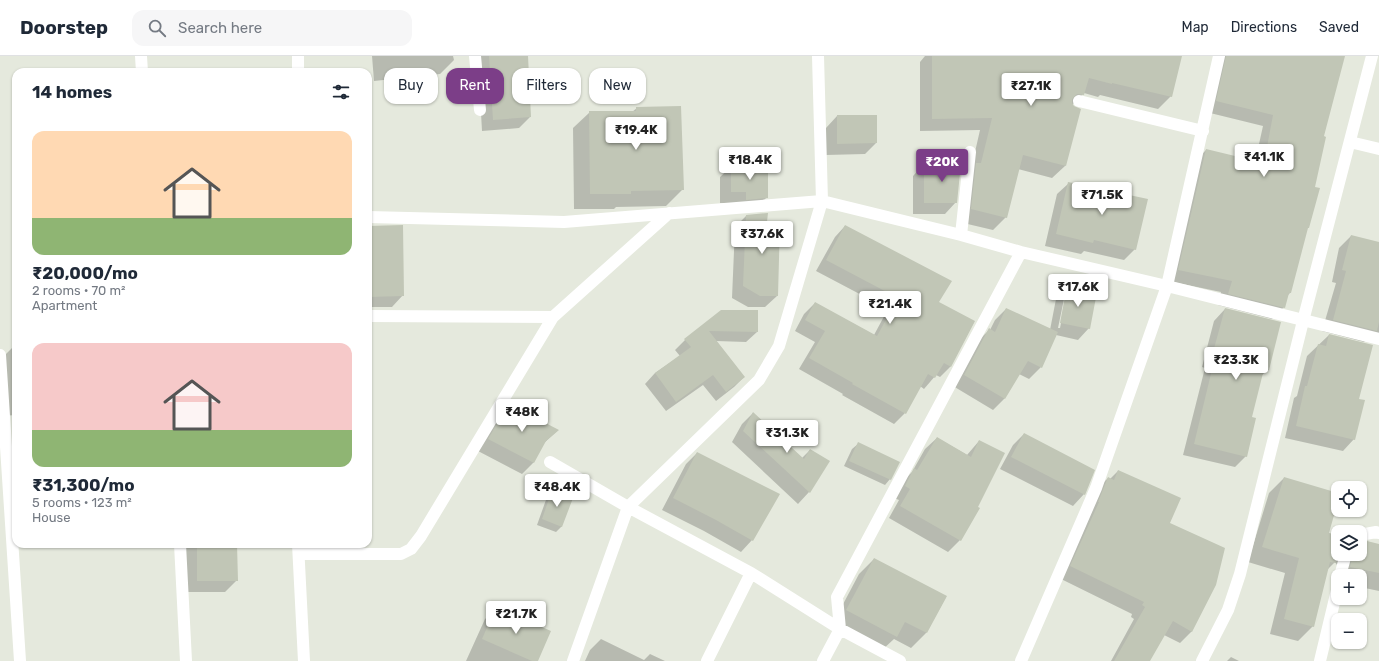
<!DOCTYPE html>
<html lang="en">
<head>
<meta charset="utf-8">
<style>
  body { margin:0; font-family:Rubik,sans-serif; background:#f6f6f7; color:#1f2937; height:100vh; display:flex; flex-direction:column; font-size:15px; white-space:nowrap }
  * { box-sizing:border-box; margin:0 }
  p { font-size:13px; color:#747a83 }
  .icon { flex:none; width:22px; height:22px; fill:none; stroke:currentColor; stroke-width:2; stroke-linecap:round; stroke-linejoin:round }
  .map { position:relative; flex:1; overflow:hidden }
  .sheet { position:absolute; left:12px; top:12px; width:360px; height:480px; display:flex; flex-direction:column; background:#fff; border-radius:12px; box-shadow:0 1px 3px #0004 }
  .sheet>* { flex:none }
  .hud { position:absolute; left:384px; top:12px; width:380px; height:36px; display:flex; gap:8px }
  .buttons { position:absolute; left:1331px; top:425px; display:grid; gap:8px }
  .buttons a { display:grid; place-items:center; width:36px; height:36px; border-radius:8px; background:#fff; box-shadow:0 1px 3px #0004; font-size:20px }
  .price { position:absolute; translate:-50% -34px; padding:0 9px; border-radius:4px; background:#fff; color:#222; font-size:13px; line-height:26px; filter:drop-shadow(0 1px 2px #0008) }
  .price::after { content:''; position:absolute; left:50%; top:24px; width:12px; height:9px; margin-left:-6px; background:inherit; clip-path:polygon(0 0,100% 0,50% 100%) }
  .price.current { background:#7c3e88; color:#fff }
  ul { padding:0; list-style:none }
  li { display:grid; align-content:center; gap:8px; height:212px; padding:0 20px }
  li span { display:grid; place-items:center; height:124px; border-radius:12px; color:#555 }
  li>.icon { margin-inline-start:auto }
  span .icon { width:72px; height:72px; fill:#fffc; stroke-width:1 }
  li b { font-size:17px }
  h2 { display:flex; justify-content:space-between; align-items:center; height:48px; padding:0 20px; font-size:17px }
  .pill { padding:0 14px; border-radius:12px; background:#fff; box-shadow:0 1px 3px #0004; font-size:14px; line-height:36px }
  .pill.current { background:#7c3e88; color:#fff }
  header { display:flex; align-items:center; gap:24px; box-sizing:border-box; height:56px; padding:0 20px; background:#fff; border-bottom:1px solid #e0e1e3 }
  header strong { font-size:19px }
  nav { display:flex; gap:22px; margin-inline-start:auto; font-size:14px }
  .search { width:280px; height:36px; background:#f6f6f7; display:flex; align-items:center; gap:10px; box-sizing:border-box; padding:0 14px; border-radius:12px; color:#747a83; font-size:15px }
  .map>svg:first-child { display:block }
  .shadow { fill:#0003; fill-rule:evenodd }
  .building { fill:#c1c6b6 }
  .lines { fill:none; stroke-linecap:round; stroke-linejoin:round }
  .street { stroke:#fff; stroke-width:12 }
</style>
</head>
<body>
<header>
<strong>Doorstep</strong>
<div class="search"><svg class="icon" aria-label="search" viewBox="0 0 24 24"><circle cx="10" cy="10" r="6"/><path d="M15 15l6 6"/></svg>Search here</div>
<nav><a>Map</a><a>Directions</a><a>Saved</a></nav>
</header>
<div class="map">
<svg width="1379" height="605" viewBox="0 0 1379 605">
  <rect width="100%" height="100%" fill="#e5e9dd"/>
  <path class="shadow" d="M372 0H453L454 4 440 18 374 25Z
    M481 0H527L530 61 519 72 482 75 478 3Z
    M925 0H1181L1171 40 1158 53 1100 39 1098 41 1084 37 1072 49 1065 110 1052 122 1018 113 1006 161 993 174 959 166 980 74 920 75V6Z
    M1217 0H1344L1323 81 1290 237 1287 240 1284 251 1272 263 1218 249 1221 236 1168 225 1195 105 1206 94 1255 106 1263 70 1206 56Z
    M637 52 682 134 666 150 616 151 614 153H574L573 72 590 56H632Z
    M837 60 876 87 865 98 826 99V72Z
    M924 108 956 146 945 158H913V120Z
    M732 110 767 141 755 153 735 147H720V121Z
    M1069 127 1135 193 1124 204 1084 195 1081 198 1045 190 1057 138Z
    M746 160 766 167 777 240 765 251H748L732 242 735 171Z
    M845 170 938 247 974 266 950 311 940 321 936 319 924 333 920 330 905 357 894 368 842 339 843 338 799 313 815 286 795 275 804 258 815 247 874 279 888 253 816 215 835 181Z
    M368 171 403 239 392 251H368Z
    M1351 180 1379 187V283L1369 281 1364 286 1322 275 1336 227 1332 226 1339 192Z
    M1067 232 1089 272 1078 284 1056 279 1041 311 1029 323 1019 318 1004 343 993 354 953 330 978 285 989 274H990L995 264 1006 253 1050 274 1056 243ZM1064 243H1066L1060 272H1058Z
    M1225 253 1268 313 1261 320 1251 362 1246 400 1235 411 1183 399 1205 312 1202 311 1214 265Z
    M721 255 757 276 746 286 716 285 744 321 734 331 716 345 703 329 666 355 645 328 655 317 680 300 675 294 685 284Z
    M1329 279 1358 343 1354 383 1343 395 1285 382 1294 342 1297 340 1307 300Z
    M16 288V359L1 360 0 304Z
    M509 349 557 375 543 388 533 407 522 418 478 395 498 361Z
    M753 357 802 402 810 394 809 436 798 448 732 386 742 368Z
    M1024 378 1093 414 1084 438 1073 450 1000 413 1013 389Z
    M937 382 967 399 979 385 976 451 979 452 960 484 948 496 889 462 899 444 894 442 903 425 912 416 925 393Z
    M858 388 890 423 885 429 844 410 852 393Z
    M697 397 752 484 741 496 704 475 662 454 686 408Z
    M1118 415 1168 467 1192 575 1180 587 1164 579 1149 605H1111L1134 563 1131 561 1132 558 1059 522 1096 434 1108 422 1110 423Z
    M1284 422 1338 438V442L1327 477 1338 480V498H1360V487L1379 489V535L1360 531V520H1338L1339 512 1335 506 1327 514 1313 570 1298 585 1270 578 1285 517 1248 506 1269 437Z
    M552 436 562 470 556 476 537 469 547 441Z
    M186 488H236L237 524 225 536H186Z
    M874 503 946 541 926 577 911 592 894 583 881 595 832 569 859 518Z
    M497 552 537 605H466L485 563Z
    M601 583 644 604 650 598 665 605H585L590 594Z
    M1231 601 1239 605H1227Z"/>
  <path class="building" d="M489 0H528L531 61 493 64Z
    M932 0H1182L1172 41 1112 27V28L1089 22 1084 39 1077 38 1072 43V47L1074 50 1081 53 1066 110 1023 99 1007 162 971 153 976 107H981L992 62 932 63Z
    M1226 0H1345L1324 80 1326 81 1315 131 1320 132 1309 172H1308L1291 237H1289L1285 252 1228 238 1232 225 1178 214 1206 93 1264 107 1273 59 1216 45Z
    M681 50 684 134 631 135V138H590L589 55H636V51Z
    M837 59H877V87L837 88Z
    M924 107H961L957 147H924Z
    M731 109H768V142L746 144V136H731Z
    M1068 126 1148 143 1136 194 1094 184 1093 187 1056 178Z
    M768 157 767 166H780L778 240H760L743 230 746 159Z
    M403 169 404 240 368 241V170Z
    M845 169 952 225 939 246 975 265 951 311 944 307 935 322 928 318 906 358 852 328 853 327 809 302 825 275 805 264 815 246 877 280 898 242 826 204Z
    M1351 179 1379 186V266L1377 275 1333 264 1346 215 1342 214Z
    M1067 230 1097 236 1090 273 1060 267Z
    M1006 252 1058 276 1042 312 1028 305 1005 343 964 319 989 272 995 276Z
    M1225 252 1281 266 1269 314 1264 313 1252 361 1256 362 1247 401 1194 388 1215 301 1212 300Z
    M721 254H758V276L709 275 745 321 726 336 713 319 676 346 655 317 691 291 684 283Z
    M1329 278 1373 289 1359 343 1365 344 1355 384 1296 370 1305 330H1307L1318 288 1326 290Z
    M509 348 559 374 546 385 534 407 488 383Z
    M753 356 804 403 810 393 830 405 810 437 743 375Z
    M1024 377 1095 414 1085 439 1011 401Z
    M937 381 971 401 979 384 1005 397 978 451 980 452 961 485 900 450 910 433 905 430 914 412 917 414Z
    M858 386 900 406 891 424 849 405Z
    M697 396 780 438 753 485 716 464 673 442Z
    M1118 414 1181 442 1170 467 1225 492 1216 529 1192 576 1173 565 1150 605H1114L1145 551 1142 549 1144 546 1070 510 1099 446H1098L1108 421 1114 424Z
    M1284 421 1338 437V445L1329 477 1338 479V498L1336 507 1330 506 1314 571 1284 563 1299 502 1262 491Z
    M552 434 573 442 562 471 542 463Z
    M1367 485 1379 488V517L1350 511 1353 498H1360V486Z
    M197 488H237L238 525H197Z
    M874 502 947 540 927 577 905 566 897 581 846 554Z
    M496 551 551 575 538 605H532L482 583Z"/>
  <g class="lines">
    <path class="street" d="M141 0 142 16
      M298 0V16
      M475 0 480 54
      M1079 45 1203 75
      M1350 86 1379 93
      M368 161 564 166 822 145 961 179 1021 196 1167 230 1379 283
      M961 179 970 96
      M368 260 553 261 669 157
      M0 299 20 605
      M550 406 628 451 751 517 840 573 900 605
      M1360 479 1376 476 1379 477
      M180 488 186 605
      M298 488 304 605
      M299 498H401L411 493 421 480 553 261
      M1340 520 1346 498
      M573 605 628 451 759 324 779 290 822 145 818 0
      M707 605 751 517
      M823 605 840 573 837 541 1021 196
      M1021 605 1096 432 1167 230 1219 0
      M1202 605 1228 554 1240 518 1303 265 1372 0
      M1320 605 1338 530"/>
  </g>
</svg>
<div class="buttons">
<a><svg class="icon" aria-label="locate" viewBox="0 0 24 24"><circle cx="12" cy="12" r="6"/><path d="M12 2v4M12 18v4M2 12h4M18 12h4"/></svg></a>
<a><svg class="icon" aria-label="layers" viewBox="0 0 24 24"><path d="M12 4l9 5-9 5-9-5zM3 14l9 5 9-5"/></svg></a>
<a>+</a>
<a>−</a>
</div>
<b class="price" style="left:1031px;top:51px">₹27.1K</b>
<b class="price" style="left:636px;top:95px">₹19.4K</b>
<b class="price" style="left:1264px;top:122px">₹41.1K</b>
<b class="price" style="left:750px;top:125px">₹18.4K</b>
<b class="price current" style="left:942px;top:127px">₹20K</b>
<b class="price" style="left:1102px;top:160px">₹71.5K</b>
<b class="price" style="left:762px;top:199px">₹37.6K</b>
<b class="price" style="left:1078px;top:252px">₹17.6K</b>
<b class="price" style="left:890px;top:269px">₹21.4K</b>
<b class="price" style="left:1236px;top:325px">₹23.3K</b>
<b class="price" style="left:522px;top:377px">₹48K</b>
<b class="price" style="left:787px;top:398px">₹31.3K</b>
<b class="price" style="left:557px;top:452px">₹48.4K</b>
<b class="price" style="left:516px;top:579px">₹21.7K</b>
<div class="hud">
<a class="pill">Buy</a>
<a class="pill current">Rent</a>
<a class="pill">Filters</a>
<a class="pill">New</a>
</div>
<section class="sheet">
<h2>14 homes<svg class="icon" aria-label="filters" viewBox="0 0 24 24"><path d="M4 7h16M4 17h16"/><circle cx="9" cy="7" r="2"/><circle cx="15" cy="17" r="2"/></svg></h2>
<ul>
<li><span style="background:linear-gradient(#ffd9b3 70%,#8fb573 0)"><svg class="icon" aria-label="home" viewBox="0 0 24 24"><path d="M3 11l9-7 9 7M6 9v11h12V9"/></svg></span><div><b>₹20,000/mo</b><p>2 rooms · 70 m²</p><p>Apartment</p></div></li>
<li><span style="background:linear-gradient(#f6c9c9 70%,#8fb573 0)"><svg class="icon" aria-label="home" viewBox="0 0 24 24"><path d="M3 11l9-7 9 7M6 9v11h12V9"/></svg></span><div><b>₹31,300/mo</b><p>5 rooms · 123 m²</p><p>House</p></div></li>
</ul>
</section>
</div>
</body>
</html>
